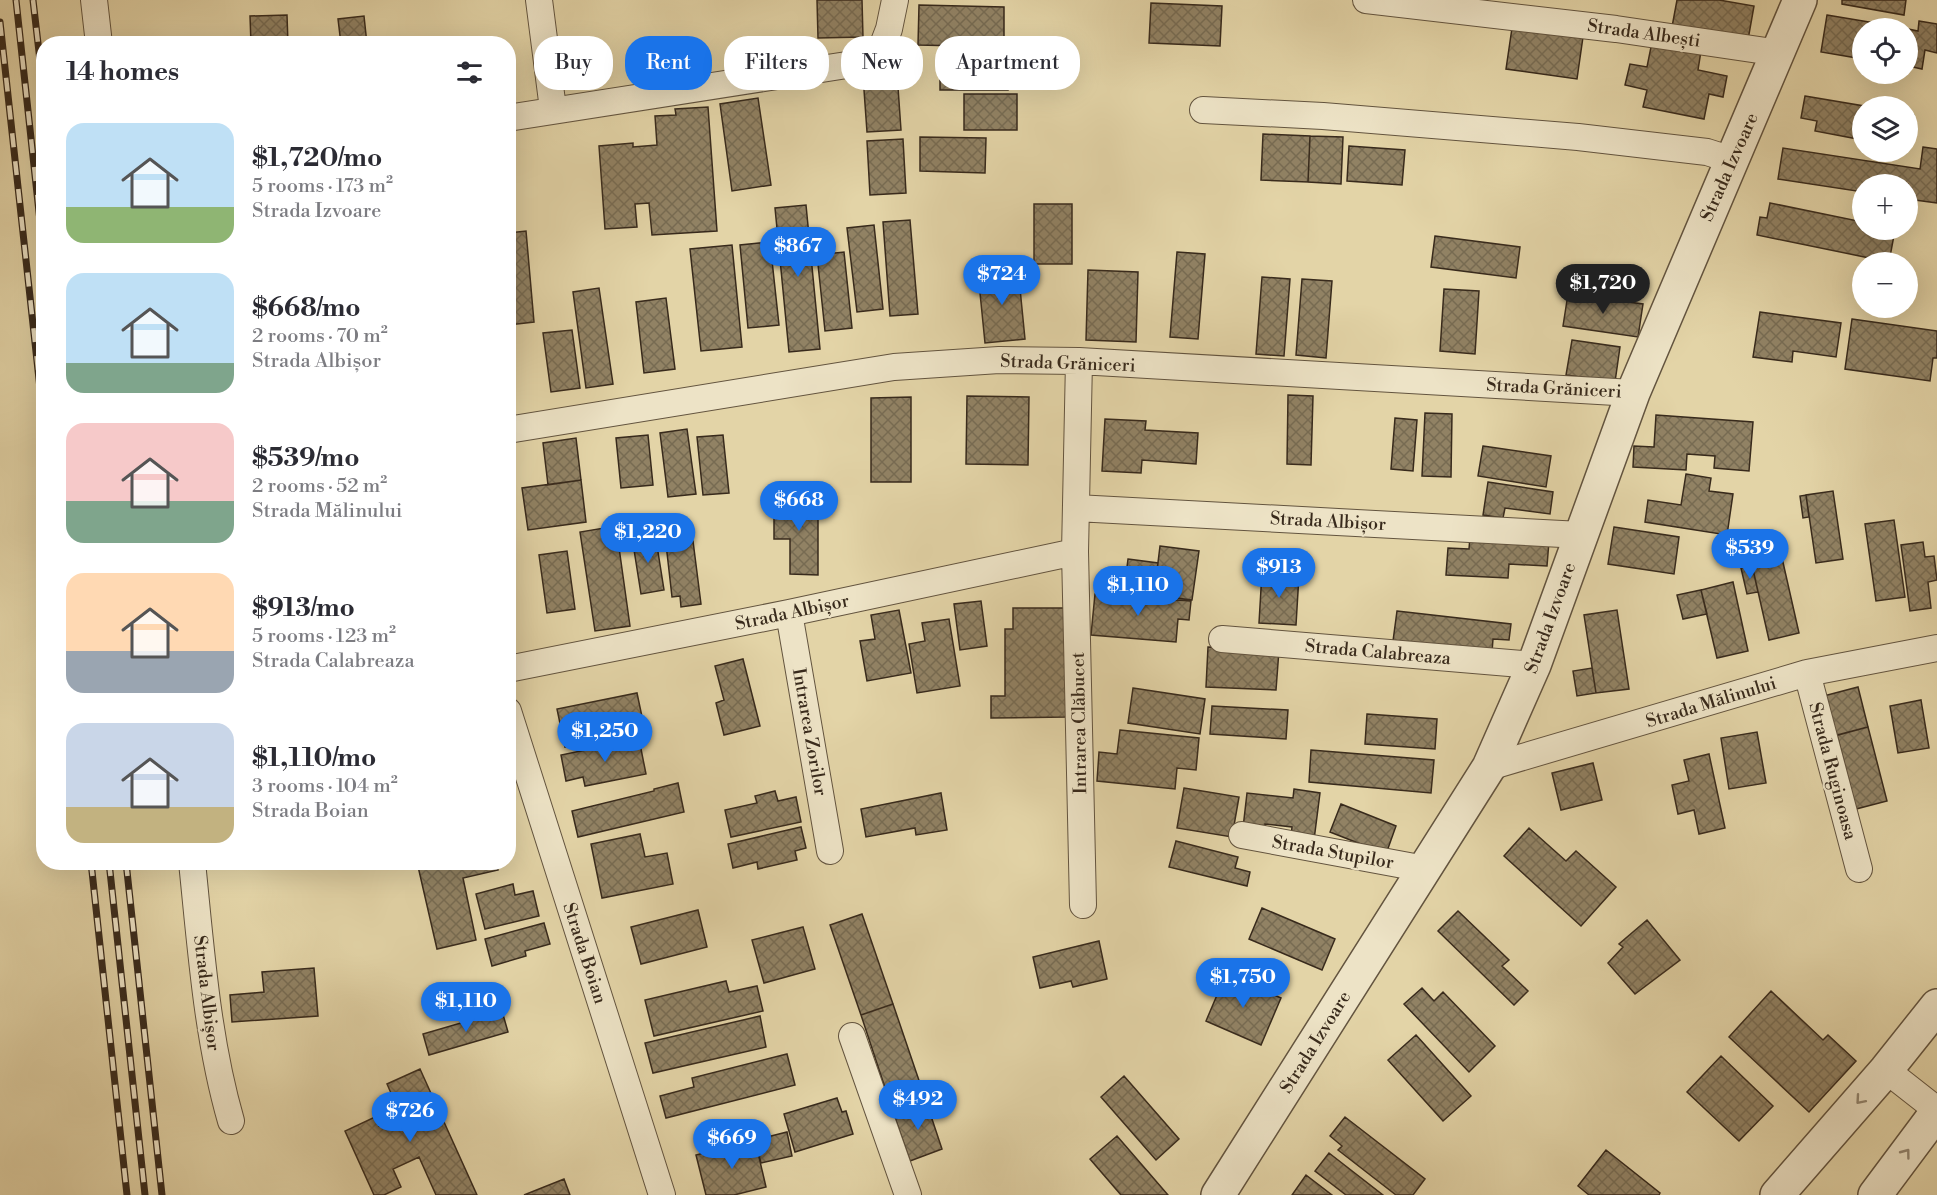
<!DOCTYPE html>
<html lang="en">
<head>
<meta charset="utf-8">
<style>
  body { margin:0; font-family:"Libre Bodoni",serif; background:#f2f2f3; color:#2b2b33; height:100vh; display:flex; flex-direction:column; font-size:22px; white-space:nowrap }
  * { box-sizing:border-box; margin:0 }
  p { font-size:20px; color:#7c7c81 }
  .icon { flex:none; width:33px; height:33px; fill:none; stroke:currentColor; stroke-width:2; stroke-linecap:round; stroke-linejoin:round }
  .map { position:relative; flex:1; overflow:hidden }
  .sheet { position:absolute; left:36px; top:36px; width:480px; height:834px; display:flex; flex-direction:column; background:#fff; border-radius:24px; box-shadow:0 6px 24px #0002 }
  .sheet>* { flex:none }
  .top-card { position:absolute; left:534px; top:36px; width:570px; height:54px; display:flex; gap:12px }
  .buttons { position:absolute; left:1852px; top:18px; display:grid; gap:12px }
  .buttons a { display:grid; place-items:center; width:66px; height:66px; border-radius:50%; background:#fff; box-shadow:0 6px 24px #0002; font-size:30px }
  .price { position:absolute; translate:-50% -51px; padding:0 14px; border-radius:21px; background:#1a73e8; color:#fff; font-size:20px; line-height:39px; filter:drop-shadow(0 2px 3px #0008) }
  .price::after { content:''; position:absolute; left:50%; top:36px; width:18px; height:14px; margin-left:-9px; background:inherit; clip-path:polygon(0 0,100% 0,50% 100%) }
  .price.on { background:#222; color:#fff }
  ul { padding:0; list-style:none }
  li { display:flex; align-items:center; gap:18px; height:150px; padding:0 30px }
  li span { display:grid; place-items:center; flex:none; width:168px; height:120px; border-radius:18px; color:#555 }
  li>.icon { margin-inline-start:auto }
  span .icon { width:72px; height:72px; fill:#fffc; stroke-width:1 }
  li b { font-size:26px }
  h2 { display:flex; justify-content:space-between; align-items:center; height:72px; padding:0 30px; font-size:26px }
  .pill { padding:0 21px; border-radius:24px; background:#fff; box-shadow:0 6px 24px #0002; font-size:21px; line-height:54px }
  .pill.on { background:#1a73e8; color:#fff }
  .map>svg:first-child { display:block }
  .building { fill:url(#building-cross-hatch); stroke:#382a1c; stroke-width:1.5 }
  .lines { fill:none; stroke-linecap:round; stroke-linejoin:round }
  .minor-casing { stroke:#63543f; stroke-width:28 }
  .tertiary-casing { stroke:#63543f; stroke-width:36 }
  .minor { stroke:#ede3c6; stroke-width:26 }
  .tertiary { stroke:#ede3c6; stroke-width:33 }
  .rail-casing { stroke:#382a1c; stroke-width:7 }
  .rail { stroke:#ede3c6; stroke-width:4.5; stroke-dasharray:14; stroke-linecap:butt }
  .oneway { stroke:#928671 }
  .labels { text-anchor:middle; stroke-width:4.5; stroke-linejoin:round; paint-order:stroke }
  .street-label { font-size:18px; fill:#382a1c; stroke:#ede3c6 }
</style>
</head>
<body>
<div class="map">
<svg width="1937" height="1195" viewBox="0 0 1937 1195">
  <defs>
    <pattern id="building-cross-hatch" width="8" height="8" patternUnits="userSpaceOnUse" patternTransform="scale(1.5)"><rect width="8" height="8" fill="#918264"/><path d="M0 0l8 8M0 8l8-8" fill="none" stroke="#776b52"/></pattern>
  </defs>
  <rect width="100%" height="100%" fill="#e3d4a7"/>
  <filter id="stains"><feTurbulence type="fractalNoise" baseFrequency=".00333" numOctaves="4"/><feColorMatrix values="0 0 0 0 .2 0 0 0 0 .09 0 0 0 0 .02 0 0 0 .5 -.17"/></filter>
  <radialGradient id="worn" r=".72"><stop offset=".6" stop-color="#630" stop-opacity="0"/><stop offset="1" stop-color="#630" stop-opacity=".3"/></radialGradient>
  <path class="building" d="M817 0H862L863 37 818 38Z
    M1677 0H1719L1754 6 1748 40 1672 27Z
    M1842 0H1906L1904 15 1842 4Z
    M1151 3 1222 6 1220 46 1149 43Z
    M919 5 1004 7V47L918 45Z
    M287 15 288 44H251L250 16Z
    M1827 15 1905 28H1863V59L1821 52Z
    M364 16 367 44H341L338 19Z
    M1919 21 1937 24V53L1925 50 1922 69 1908 66V29L1918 31Z
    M1512 28 1583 37 1577 79 1506 69Z
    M1652 42 1701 51 1698 70 1727 76 1723 97 1709 94 1704 119 1643 107 1647 90 1625 85 1630 64 1647 67Z
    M940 49 1008 50V90H940Z
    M897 73 901 130 867 132 863 76Z
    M964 94H1017V130H964Z
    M1805 96 1864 106 1863 140 1815 131 1817 121 1801 118Z
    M758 98 771 185 732 191 720 104Z
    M708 107 717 231 652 235 649 203 635 204 637 227 605 229 599 146 633 143V147L657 145 655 116 676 115 675 109Z
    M1908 114 1914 115 1908 148Z
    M1263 134 1310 136 1308 182 1261 180Z
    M1310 136 1343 137 1341 184 1308 182Z
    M920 137 986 138 985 173 920 171Z
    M903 139 906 193 870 195 867 141Z
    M1349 146 1405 150 1402 185 1347 181Z
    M1923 147 1937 149V203L1908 199V184H1863V192L1778 179 1783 148 1920 169Z
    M1770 203 1863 222V230H1895L1889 262 1757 235 1760 217 1767 218Z
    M1034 204H1072V264H1034Z
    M806 205 820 349 789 352 775 208Z
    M910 220 918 314 890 316 883 222Z
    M874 225 883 309 857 312 847 228Z
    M526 231 534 322 508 325V233Z
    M1435 236 1520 247 1516 278 1431 267Z
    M770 242 779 325 748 328 740 245Z
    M732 245 742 347 701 351 690 249Z
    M844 252 852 328 825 331 817 255Z
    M1177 252 1205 254 1198 339 1170 337Z
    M1018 268 1025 339 985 343 978 273Z
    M1088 270 1138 272 1136 342 1086 340Z
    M1262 277 1290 279 1284 356 1256 354Z
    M1302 279 1332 281 1326 358 1296 355Z
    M599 288 613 384 586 388 573 292Z
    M1444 289 1479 291 1475 354 1440 351Z
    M1568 294 1643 304 1638 337 1563 326Z
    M666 298 675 369 644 373 636 302Z
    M1760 312 1841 323 1836 357 1793 351 1792 362 1753 357Z
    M1852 319 1937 331V358H1933L1930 381 1845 369Z
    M572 330 580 388 551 392 543 333Z
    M1572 340 1620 347 1615 382 1566 375Z
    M1288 395 1313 396 1311 465 1287 464Z
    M967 396 1029 397 1028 465 966 464Z
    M911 397V482H871V398Z
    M1425 413 1452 414 1451 477 1422 476Z
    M1656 415 1753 422 1749 471 1714 468 1715 456 1687 454 1686 470 1633 467 1634 446 1654 447Z
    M1395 418 1417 420 1413 471 1391 469Z
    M1105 419 1146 421 1145 430 1198 433 1196 464 1142 460 1141 473 1102 471Z
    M687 429 696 494 668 497 660 433Z
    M648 435 653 485 621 488 616 438Z
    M723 435 729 493 703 495 697 437Z
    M576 438 581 480 548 485 543 443Z
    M1483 446 1551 456 1546 487 1478 476Z
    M1686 474 1711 478 1709 491 1733 494 1727 535 1645 522 1648 500 1681 505Z
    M581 480 586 522 528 530 522 488Z
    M1488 482 1553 492 1550 514 1505 508 1503 518 1483 515Z
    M1833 491 1843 559 1816 563 1806 495Z
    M1806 495 1809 517 1803 518 1800 496Z
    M774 497H818V575L790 574V539H774Z
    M1894 520 1905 597 1876 601 1865 524Z
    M616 526 630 626 595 631 580 532Z
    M1614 527 1679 537 1674 574 1608 564Z
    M655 533 664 590 641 594 632 537Z
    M1470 537 1549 541 1547 566 1509 564 1508 578 1446 575 1448 548 1469 549Z
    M693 541 701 604 681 607 680 596 672 597 666 544Z
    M1923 542 1925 557 1934 556 1937 580 1928 582 1931 608 1910 611 1901 545Z
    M1160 546 1199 551 1192 600 1154 595Z
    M567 551 575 609 547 613 539 555Z
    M1782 558 1799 633 1769 640 1752 565Z
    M1128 559 1158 563 1154 595 1124 591Z
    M1752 565 1758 592 1747 594 1741 568Z
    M1262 572 1299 575 1296 625 1259 623Z
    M1733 582 1748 651 1717 658 1701 590Z
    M1701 590 1707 614 1683 619 1677 595Z
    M1095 594 1191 601 1189 620 1178 619 1176 642 1091 635Z
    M981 601 987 646 960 650 954 604Z
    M1013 608H1065L1066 717 991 718V696H1005V629H1013Z
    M899 610 911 673 867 681 860 641 875 639 871 615Z
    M1617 610 1629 689 1596 693 1584 615Z
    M1397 611 1511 624 1509 640 1493 639 1492 652 1393 641Z
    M949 619 960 686 917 693 909 644 925 641 922 623Z
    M1208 647 1279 650 1276 690 1206 687Z
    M743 659 760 726 724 735 716 703 724 700 715 666Z
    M1592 668 1596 693 1577 696 1573 671Z
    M1858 687 1868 727 1827 738 1816 698Z
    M1133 688 1205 699 1200 734 1128 723Z
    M637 693 645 731 565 747 557 709Z
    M1921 700 1929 748 1898 753 1890 706Z
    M1212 706 1288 710 1286 739 1210 734Z
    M1367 714 1437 719 1435 749 1365 744Z
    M1868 727 1887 801 1856 809 1837 735Z
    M1120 730 1199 738 1196 770 1177 768 1175 789 1097 781 1099 752 1117 754Z
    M1757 732 1766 783 1729 789 1721 738Z
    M639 739 646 774 585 786 583 777 566 781 561 755Z
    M1311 750 1434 760 1431 793 1309 782Z
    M1709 754 1725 828 1699 834 1694 810 1678 814 1672 785 1689 781 1684 760Z
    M1593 763 1602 800 1561 810 1552 773Z
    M508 775 515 806 508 808Z
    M678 783 684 812 578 837 572 811 654 791V789Z
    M1184 788 1239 797 1232 837 1177 828Z
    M1294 789 1320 793 1314 840 1291 837 1292 827 1265 824 1264 831 1243 828 1247 793 1293 798Z
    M775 791 778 801 796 797 801 822 731 837 725 810 757 803 755 796Z
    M941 793 947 830 916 835 915 828 866 837 861 809Z
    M1341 804 1396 826 1386 854 1330 832Z
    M801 827 806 848 795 851 797 860 758 869 757 862 733 868 728 844Z
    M1529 828 1566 861 1576 851 1616 887 1581 926 1504 856Z
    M640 834 645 857 667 853 673 884 602 898 591 844Z
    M1176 841 1238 857 1235 868 1250 872 1247 886 1169 867Z
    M417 862H496L498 870 463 878 476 940 437 949Z
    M513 884 515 895 533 891 539 916 485 929 476 894Z
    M1262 908 1335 939 1322 970 1249 939Z
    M698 910 707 947 641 964 631 927Z
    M1458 911 1509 960 1502 966 1528 991 1514 1005 1438 931Z
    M862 914 893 1004 861 1015 830 925Z
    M1647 920 1680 960 1635 994 1608 963 1623 947 1619 944Z
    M544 923 550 944 525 951 526 956 492 966 485 939Z
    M803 927 815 969 764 983 752 940Z
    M1099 941 1107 979 1073 987 1071 981 1040 988 1033 957Z
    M314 968 318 1016 232 1022 230 995 264 992 262 972Z
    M1226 974 1281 998 1261 1045 1206 1021Z
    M726 981 729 992 757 986 763 1011 654 1036 645 1000Z
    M1422 988 1434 1001 1443 992 1495 1046 1469 1072 1404 1004Z
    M1771 991 1823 1040 1828 1035 1856 1061 1809 1112 1729 1037Z
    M893 1004 926 1101 893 1112 861 1015Z
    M502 1011 508 1032 429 1055 423 1034Z
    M760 1016 766 1047 653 1073 645 1043Z
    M1416 1035 1471 1096 1443 1121 1388 1060Z
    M787 1054 795 1085 666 1118 660 1096 694 1087 692 1078Z
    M1721 1056 1773 1106 1739 1141 1687 1092Z
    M420 1069 477 1195H436L419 1157 393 1169 401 1187 384 1195H374L345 1131 375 1117 379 1126 401 1116 387 1084Z
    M1124 1076 1179 1139 1156 1160 1101 1097Z
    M837 1098 842 1112 846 1111 853 1134 795 1152 784 1114Z
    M926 1101 942 1149 910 1161 893 1112Z
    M1345 1117 1425 1179 1413 1195H1396L1338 1150 1342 1146 1330 1136Z
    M787 1132 792 1156 761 1163 755 1140Z
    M1117 1136 1168 1195H1121L1090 1159Z
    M755 1140 766 1187 734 1195H706L696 1155Z
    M1606 1150 1660 1193 1659 1195H1589L1578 1186Z
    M1329 1153 1383 1195H1346L1315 1171Z
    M1306 1175 1332 1195H1292Z
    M564 1179 570 1195H524Z"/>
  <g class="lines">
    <g class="minor-casing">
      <path id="minor" d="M94 0 99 44
        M539 0 553 109
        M1366 0 1616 29 1779 53
        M1203 110 1323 116 1578 137 1707 152 1732 160
        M508 118 866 62 881 50 889 29 895 0
        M1079 361 1075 552 1083 905
        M508 430 894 367 999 360 1079 361 1633 393
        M1076 508 1581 535
        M789 613 830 851
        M1222 639 1534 665
        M508 669 789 613 1075 552
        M1807 673 1859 869
        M508 711 662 1195
        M1489 767 1807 673 1937 648
        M1242 835 1425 869
        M192 862C201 949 207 1038 231 1121
        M852 1036 908 1195
        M1886 1070 1937 1110"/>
    </g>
    <g class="tertiary-casing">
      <path id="tertiary" d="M1218 1195 1489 767 1534 665 1633 393 1800 0
        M1777 1195 1886 1070 1937 1006
        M1875 1195 1937 1112"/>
    </g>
    <use href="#minor" class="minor"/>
    <use href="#tertiary" class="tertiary"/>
    <g class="rail-casing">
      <path id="rail" d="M16 0 44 258
        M33 0 44 95
        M0 22 44 425
        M91 862 127 1195
        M109 862 145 1195
        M126 862 162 1195"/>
    </g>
    <use href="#rail" class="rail"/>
  </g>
  <defs><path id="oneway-chevron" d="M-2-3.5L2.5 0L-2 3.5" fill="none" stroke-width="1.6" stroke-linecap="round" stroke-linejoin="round" transform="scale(1.5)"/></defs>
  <g class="oneway">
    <use href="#oneway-chevron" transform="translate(1860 1100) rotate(131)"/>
    <use href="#oneway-chevron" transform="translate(1906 1153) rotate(-53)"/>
  </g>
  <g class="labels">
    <g class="street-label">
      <text transform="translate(1644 33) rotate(8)" y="6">Strada Albești</text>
      <text transform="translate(1729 167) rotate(-66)" y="6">Strada Izvoare</text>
      <text transform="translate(1068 363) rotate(2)" y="6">Strada Grăniceri</text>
      <text transform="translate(1554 388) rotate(3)" y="6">Strada Grăniceri</text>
      <text transform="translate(1328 521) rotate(3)" y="6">Strada Albișor</text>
      <text transform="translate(792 612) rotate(-12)" y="6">Strada Albișor</text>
      <text transform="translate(1550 618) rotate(-70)" y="6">Strada Izvoare</text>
      <text transform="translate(1378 652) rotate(5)" y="6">Strada Calabreaza</text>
      <text transform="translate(1711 702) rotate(-17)" y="6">Strada Mălinului</text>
      <text transform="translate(1079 723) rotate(-91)" y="6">Intrarea Clăbucet</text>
      <text transform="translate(810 732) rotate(80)" y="6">Intrarea Zorilor</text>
      <text transform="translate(1833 771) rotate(75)" y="6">Strada Ruginoasa</text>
      <text transform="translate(1333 852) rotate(10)" y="6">Strada Stupilor</text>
      <text transform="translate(585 953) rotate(72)" y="6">Strada Boian</text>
      <text transform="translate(207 993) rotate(83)" y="6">Strada Albișor</text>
      <text transform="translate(1315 1042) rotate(-58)" y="6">Strada Izvoare</text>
    </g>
  </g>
  <rect width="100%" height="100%" filter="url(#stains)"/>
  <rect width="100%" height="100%" fill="url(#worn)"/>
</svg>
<div class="buttons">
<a><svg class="icon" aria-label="locate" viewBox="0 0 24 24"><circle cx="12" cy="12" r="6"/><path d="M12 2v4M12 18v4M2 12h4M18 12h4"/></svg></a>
<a><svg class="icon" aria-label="layers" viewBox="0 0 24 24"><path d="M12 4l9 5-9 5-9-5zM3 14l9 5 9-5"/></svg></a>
<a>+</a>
<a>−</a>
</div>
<b class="price" style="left:798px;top:278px">$867</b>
<b class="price" style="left:1002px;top:306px">$724</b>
<b class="price on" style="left:1603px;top:315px">$1,720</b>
<b class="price" style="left:799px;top:532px">$668</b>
<b class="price" style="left:648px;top:564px">$1,220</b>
<b class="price" style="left:1750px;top:580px">$539</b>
<b class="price" style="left:1279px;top:599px">$913</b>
<b class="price" style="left:1138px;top:617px">$1,110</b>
<b class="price" style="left:605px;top:763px">$1,250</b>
<b class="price" style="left:1243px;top:1009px">$1,750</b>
<b class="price" style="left:466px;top:1033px">$1,110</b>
<b class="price" style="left:918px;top:1131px">$492</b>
<b class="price" style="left:410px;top:1143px">$726</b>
<b class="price" style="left:732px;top:1170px">$669</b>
<div class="top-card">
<a class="pill">Buy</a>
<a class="pill on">Rent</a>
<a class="pill">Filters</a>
<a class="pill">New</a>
<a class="pill">Apartment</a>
</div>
<section class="sheet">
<h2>14 homes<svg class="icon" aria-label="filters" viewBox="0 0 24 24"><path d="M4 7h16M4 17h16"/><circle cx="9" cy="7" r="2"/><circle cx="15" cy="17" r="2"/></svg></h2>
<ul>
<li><span style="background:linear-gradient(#bfe0f5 70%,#8fb573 0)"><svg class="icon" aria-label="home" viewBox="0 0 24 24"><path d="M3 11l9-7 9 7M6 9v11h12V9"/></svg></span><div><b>$1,720/mo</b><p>5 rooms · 173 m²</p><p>Strada Izvoare</p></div></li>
<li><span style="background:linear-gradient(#bfe0f5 75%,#7fa58c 0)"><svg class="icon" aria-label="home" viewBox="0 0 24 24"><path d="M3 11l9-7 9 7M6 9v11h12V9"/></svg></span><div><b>$668/mo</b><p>2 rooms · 70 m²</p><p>Strada Albișor</p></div></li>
<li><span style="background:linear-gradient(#f6c9c9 65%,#7fa58c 0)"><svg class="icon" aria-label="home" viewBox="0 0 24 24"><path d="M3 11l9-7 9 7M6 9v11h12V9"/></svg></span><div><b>$539/mo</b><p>2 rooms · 52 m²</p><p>Strada Mălinului</p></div></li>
<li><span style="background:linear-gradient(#ffd9b3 65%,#9aa5b1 0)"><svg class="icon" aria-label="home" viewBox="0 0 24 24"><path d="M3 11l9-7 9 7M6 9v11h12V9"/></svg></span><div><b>$913/mo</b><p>5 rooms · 123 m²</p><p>Strada Calabreaza</p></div></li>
<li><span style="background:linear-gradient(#c9d6e8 70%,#c2b280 0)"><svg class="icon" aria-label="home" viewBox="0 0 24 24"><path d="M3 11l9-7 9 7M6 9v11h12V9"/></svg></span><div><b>$1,110/mo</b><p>3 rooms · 104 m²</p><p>Strada Boian</p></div></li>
</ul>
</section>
</div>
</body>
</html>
